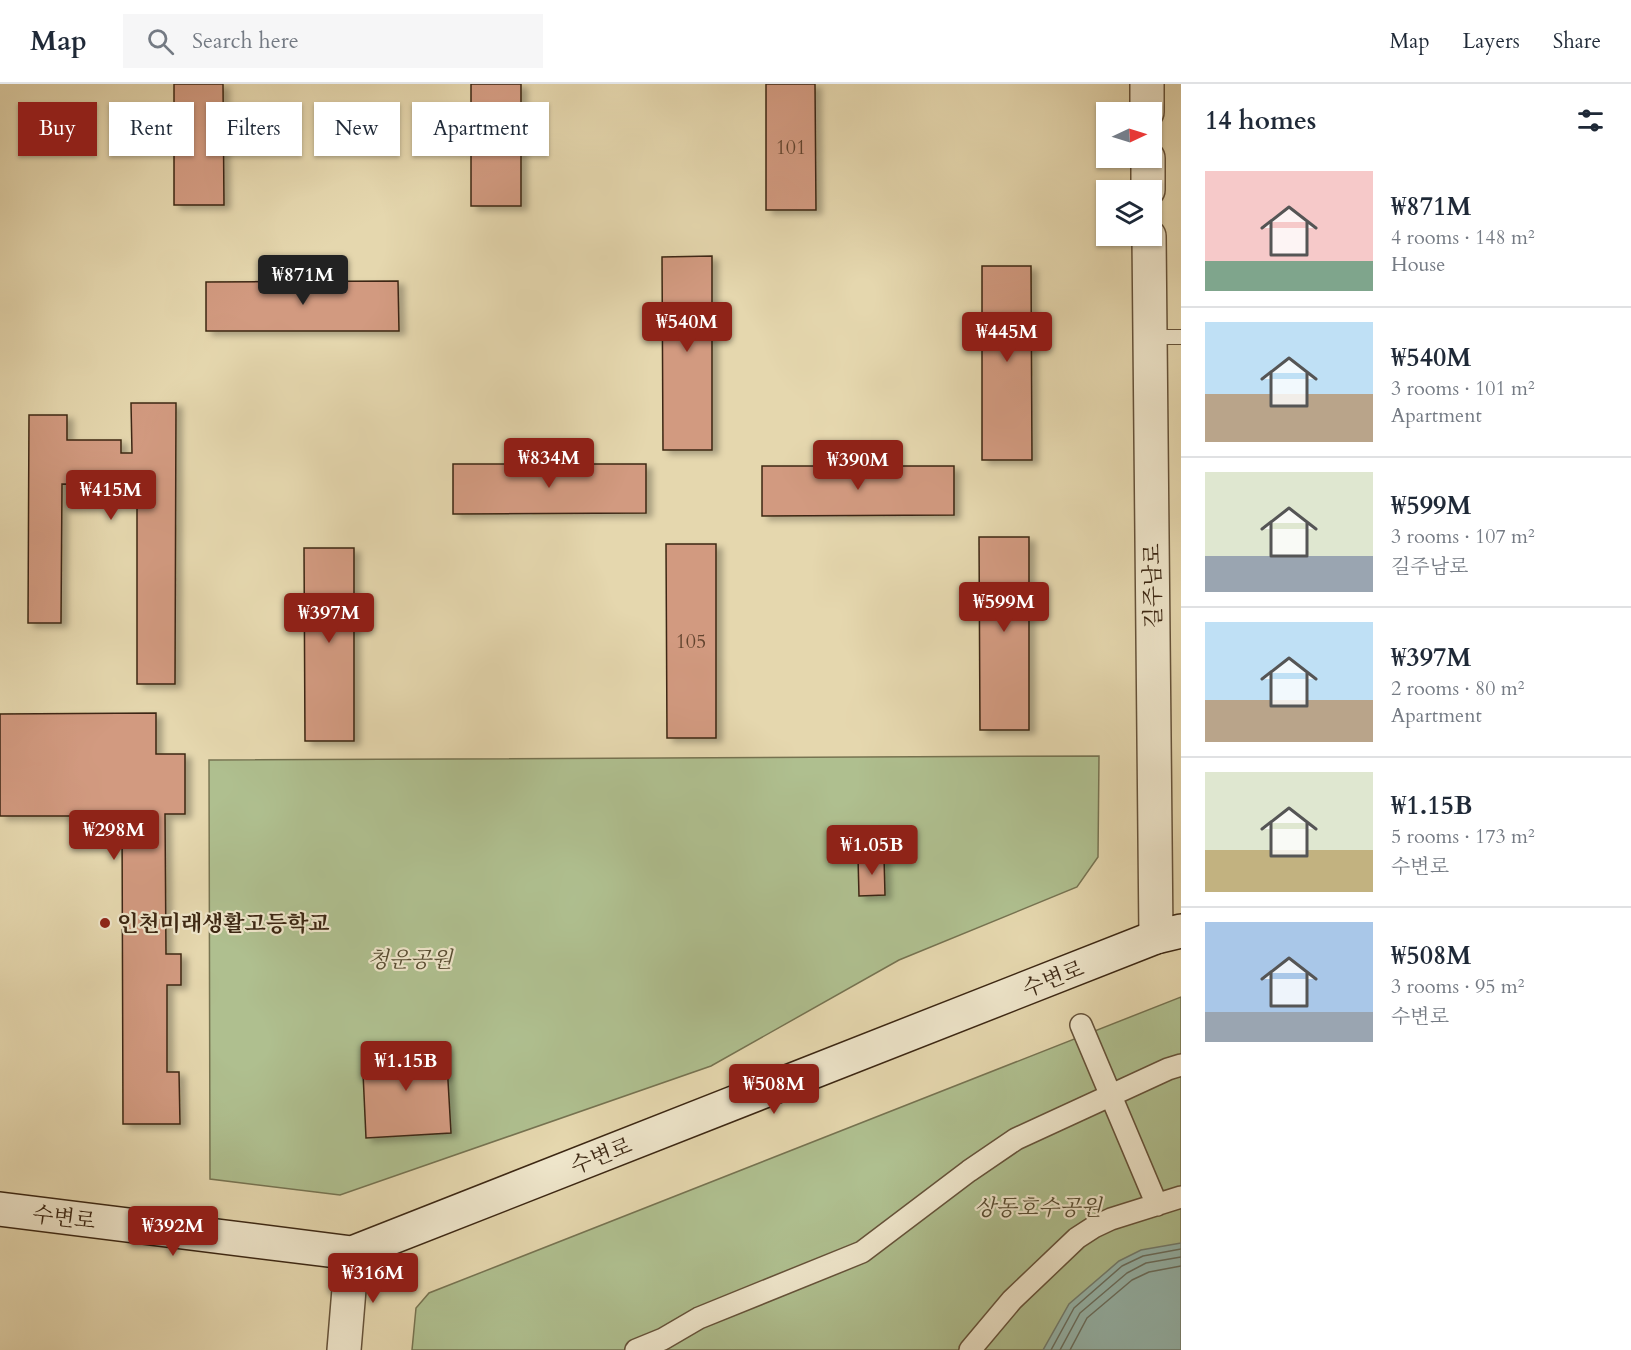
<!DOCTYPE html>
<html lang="en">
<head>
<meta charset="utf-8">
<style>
  body { margin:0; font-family:Cardo,"Noto Serif KR",serif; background:#f6f6f7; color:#1f2937; height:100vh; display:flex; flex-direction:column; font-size:22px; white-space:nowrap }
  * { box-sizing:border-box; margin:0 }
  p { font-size:20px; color:#747a83 }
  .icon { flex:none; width:33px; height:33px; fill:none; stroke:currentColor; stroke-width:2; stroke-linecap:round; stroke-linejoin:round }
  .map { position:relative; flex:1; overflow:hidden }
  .details { display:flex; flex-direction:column; background:#fff; width:450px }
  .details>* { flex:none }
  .banner { position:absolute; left:18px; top:18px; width:570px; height:54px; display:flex; gap:12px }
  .needle { width:39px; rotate:86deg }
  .tools { position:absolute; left:1096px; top:18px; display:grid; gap:12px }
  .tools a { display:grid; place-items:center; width:66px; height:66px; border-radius:0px; background:#fff; box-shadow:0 2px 4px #0004; font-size:30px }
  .price { position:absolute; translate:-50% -51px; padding:0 14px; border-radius:6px; background:#8f2418; color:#fff; font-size:20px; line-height:39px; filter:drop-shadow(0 2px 3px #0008) }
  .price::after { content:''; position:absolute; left:50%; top:36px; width:18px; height:14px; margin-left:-9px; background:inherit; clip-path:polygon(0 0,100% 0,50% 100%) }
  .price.on { background:#222; color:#fff }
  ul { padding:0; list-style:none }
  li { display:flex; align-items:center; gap:18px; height:150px; padding:0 24px }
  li+li { border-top:2px solid #e0e1e3 }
  li span { display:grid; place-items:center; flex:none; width:168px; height:120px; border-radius:0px; color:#555 }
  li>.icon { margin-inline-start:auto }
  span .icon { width:72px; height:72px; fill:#fffc; stroke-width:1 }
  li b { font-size:26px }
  h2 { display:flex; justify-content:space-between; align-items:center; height:72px; padding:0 24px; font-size:26px }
  .tag { padding:0 21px; border-radius:0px; background:#fff; box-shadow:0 2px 4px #0004; font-size:21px; line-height:54px }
  .tag.on { background:#8f2418; color:#fff }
  header { display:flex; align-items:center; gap:36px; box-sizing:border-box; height:84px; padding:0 30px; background:#fff; border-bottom:2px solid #e0e1e3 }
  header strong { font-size:28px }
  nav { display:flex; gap:33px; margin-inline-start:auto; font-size:21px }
  .search { width:420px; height:54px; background:#f6f6f7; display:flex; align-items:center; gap:15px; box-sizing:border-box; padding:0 21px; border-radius:0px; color:#747a83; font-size:22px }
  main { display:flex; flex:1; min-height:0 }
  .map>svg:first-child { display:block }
  .green { fill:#afbf8f; stroke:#767351; stroke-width:1.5 }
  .water { fill:#96b8af; stroke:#727e71; stroke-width:1.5 }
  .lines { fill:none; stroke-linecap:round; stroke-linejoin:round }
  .shore { stroke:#697061; stroke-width:1.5 }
  .building { fill:#d29a80; stroke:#3c2713; stroke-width:1.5; filter:url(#shadow) }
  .service-casing { stroke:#66533a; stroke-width:16 }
  .pedestrian-casing { stroke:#66533a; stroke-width:24 }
  .tertiary-casing { stroke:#66533a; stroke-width:36 }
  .secondary-casing { stroke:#3c2713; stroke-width:36 }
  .service { stroke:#eee5ca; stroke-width:14 }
  .pedestrian { stroke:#eee5ca; stroke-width:21 }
  .tertiary { stroke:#eee5ca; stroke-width:33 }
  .secondary { stroke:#eee5ca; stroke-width:33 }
  .poi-dot { fill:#8f2418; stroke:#eee5ca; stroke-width:2 }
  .labels { text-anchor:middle; stroke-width:4.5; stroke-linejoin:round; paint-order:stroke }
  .number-label { font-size:20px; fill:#62442e }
  .street-label { font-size:22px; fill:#3c2713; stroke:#eee5ca }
  .poi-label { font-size:22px; font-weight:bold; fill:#3c2713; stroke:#eee5ca; text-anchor:start }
  .park-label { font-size:22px; font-style:italic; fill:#594d32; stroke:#eee5ca }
</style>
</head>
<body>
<header>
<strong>Map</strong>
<div class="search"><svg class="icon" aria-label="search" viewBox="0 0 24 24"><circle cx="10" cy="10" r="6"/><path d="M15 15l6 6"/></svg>Search here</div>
<nav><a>Map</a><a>Layers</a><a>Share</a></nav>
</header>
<main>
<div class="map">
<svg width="1181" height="1266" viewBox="0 0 1181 1266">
  <defs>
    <filter id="shadow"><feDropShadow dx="6" dy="4" stdDeviation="3" flood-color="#0004"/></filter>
  </defs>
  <rect width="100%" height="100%" fill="#e5d7ae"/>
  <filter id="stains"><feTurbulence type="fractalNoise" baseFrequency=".00333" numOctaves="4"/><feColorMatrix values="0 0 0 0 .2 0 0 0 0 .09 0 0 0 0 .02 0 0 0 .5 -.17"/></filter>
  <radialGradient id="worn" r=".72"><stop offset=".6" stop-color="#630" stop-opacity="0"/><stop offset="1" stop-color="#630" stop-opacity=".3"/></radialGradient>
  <path class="green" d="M1099 672 1098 773 1077 803 899 876 711 982 340 1111 210 1095 209 676Z
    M1181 913V1266H412L416 1224 429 1209Z"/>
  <path class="water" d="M1181 1159V1266H1043L1069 1220 1119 1177 1141 1166Z"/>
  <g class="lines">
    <path class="shore" d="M1051 1266 1074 1224 1122 1182 1143 1172 1181 1165
      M1060 1266 1080 1229 1127 1189 1146 1179 1181 1173
      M1070 1266 1087 1234 1132 1196 1149 1188 1181 1182"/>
  </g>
  <path class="building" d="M174 0H223L224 121H174Z
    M471 0H521V122H471Z
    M766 0H815L816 126H766Z
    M712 172V366H663L662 173Z
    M982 182H1031L1032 376H982Z
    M398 197 399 247H206V198Z
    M131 319H176L175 600H137V401L62 400 61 539H28L29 331H67V356H121V369H132Z
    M453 380H646V429L453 430Z
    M762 382H954V431L762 432Z
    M979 453H1029V646H980Z
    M666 460H716V654H667Z
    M304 464H354V657H305Z
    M156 629V670H185V730H165L166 870H181V901H167V988H179L180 1040H123L122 732H0V630Z
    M884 773 885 811 859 812 858 774Z
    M446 962 451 1049 366 1054 362 967Z"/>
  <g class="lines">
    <g class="service-casing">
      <path id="service" d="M1150 253H1181"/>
    </g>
    <g class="pedestrian-casing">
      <path id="pedestrian" d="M1081 941 1157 1121
        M636 1266 663 1255 699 1234 862 1168 969 1087 1016 1055 1168 985 1181 981
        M970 1266 1012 1216 1077 1154 1094 1143 1111 1135 1181 1113"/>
    </g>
    <g class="tertiary-casing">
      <path id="tertiary" d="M1147 0V28
        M1148 74V106
        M1149 152 1156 853
        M344 1266 352 1169"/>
    </g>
    <g class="secondary-casing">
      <path id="secondary" d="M0 1125 352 1169 1156 853 1181 847"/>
    </g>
    <use href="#service" class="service"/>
    <use href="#pedestrian" class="pedestrian"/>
    <use href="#tertiary" class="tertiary"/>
    <use href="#secondary" class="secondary"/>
  </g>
  <circle class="poi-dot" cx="105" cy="839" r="6"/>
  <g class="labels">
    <g class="number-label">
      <text x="791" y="70">101</text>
      <text x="691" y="564">105</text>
    </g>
    <g class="street-label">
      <text transform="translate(1152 502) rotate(-91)" y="8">길주남로</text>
      <text transform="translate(1053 894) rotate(-21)" y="8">수변로</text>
      <text transform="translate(601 1071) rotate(-21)" y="8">수변로</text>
      <text transform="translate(64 1133) rotate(7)" y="8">수변로</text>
    </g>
    <g class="poi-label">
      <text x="117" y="847">인천미래생활고등학교</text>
    </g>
    <g class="park-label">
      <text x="410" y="883">청운공원</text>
      <text x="1038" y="1131">상동호수공원</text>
    </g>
  </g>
  <rect width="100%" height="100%" filter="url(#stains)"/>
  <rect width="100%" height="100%" fill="url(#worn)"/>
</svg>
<div class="tools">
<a><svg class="needle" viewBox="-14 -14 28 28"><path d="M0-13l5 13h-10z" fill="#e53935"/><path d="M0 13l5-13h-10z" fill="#747a83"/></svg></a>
<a><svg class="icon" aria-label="layers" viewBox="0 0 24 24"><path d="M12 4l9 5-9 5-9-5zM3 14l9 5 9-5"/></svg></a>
</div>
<b class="price on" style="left:303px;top:222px">₩871M</b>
<b class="price" style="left:687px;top:269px">₩540M</b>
<b class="price" style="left:1007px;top:279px">₩445M</b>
<b class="price" style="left:549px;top:405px">₩834M</b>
<b class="price" style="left:858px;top:407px">₩390M</b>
<b class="price" style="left:111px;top:437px">₩415M</b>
<b class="price" style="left:1004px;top:549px">₩599M</b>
<b class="price" style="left:329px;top:560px">₩397M</b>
<b class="price" style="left:114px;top:777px">₩298M</b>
<b class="price" style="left:872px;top:792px">₩1.05B</b>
<b class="price" style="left:406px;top:1008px">₩1.15B</b>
<b class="price" style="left:774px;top:1031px">₩508M</b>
<b class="price" style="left:173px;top:1173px">₩392M</b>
<b class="price" style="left:373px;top:1220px">₩316M</b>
<div class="banner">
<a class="tag on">Buy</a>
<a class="tag">Rent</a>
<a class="tag">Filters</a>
<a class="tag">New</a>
<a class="tag">Apartment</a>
</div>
</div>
<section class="details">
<h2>14 homes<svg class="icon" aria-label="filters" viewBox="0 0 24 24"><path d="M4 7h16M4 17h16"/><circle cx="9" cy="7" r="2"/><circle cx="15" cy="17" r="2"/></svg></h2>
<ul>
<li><span style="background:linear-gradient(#f6c9c9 75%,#7fa58c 0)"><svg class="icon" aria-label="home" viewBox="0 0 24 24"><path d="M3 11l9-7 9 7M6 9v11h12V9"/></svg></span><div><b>₩871M</b><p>4 rooms · 148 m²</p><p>House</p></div></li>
<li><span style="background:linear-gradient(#bfe0f5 60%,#b9a48a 0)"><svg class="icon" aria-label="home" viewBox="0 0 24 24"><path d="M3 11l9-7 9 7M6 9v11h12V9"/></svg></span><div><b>₩540M</b><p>3 rooms · 101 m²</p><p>Apartment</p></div></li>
<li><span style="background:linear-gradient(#dfe7d0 70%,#9aa5b1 0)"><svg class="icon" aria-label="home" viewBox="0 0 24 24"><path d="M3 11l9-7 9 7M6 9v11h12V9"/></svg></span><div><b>₩599M</b><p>3 rooms · 107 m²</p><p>길주남로</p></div></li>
<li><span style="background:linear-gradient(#bfe0f5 65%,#b9a48a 0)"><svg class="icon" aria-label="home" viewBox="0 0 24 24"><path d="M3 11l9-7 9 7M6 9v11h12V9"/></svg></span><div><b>₩397M</b><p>2 rooms · 80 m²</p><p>Apartment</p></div></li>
<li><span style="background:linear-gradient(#dfe7d0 65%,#c2b280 0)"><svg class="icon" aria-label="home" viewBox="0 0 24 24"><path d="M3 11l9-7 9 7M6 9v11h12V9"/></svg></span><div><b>₩1.15B</b><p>5 rooms · 173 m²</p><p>수변로</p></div></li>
<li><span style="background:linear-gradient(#a9c7e8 75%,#9aa5b1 0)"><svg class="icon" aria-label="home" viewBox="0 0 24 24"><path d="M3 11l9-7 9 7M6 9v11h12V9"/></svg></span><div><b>₩508M</b><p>3 rooms · 95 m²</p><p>수변로</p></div></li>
</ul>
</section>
</main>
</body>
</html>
